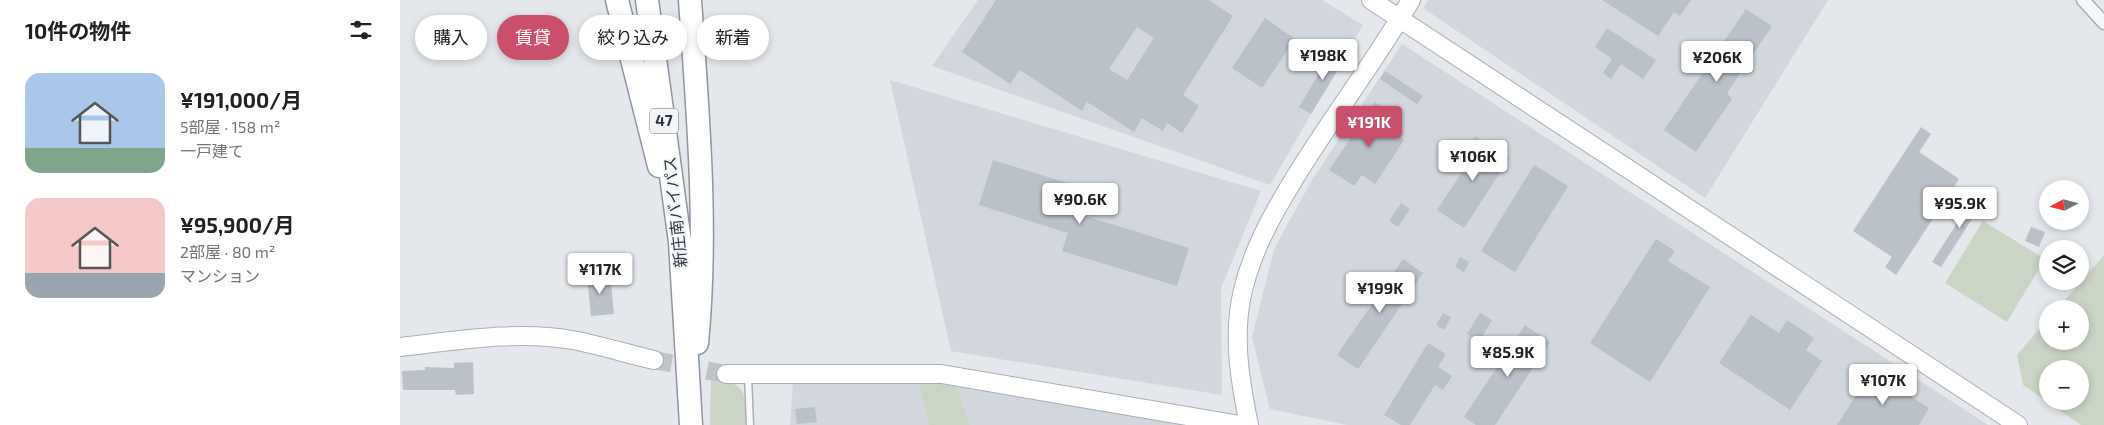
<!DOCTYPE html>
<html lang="ja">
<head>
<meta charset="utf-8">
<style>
  body { margin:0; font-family:"Exo 2","Noto Sans JP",sans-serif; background:#f2f2f2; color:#222; height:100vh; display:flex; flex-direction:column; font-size:19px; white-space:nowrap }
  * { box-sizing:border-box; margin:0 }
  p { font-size:16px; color:#767676 }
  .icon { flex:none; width:28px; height:28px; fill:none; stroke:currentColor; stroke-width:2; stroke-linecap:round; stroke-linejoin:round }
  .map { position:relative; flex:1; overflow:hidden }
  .sheet { display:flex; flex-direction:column; background:#fff; width:400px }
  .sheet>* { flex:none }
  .guide { position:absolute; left:15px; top:15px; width:475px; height:45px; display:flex; gap:10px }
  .needle { width:32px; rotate:263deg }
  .tools { position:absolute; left:1639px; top:180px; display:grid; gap:10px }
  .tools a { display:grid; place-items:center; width:50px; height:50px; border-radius:50%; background:#fff; box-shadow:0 2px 8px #0003; font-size:25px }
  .price { position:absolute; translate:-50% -42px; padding:0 11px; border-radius:5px; background:#fff; color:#222; font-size:16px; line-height:32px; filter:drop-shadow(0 1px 2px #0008) }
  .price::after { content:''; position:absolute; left:50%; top:30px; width:15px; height:11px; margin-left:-8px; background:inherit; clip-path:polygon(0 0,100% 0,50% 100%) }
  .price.active { background:#ca4f6a; color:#fff }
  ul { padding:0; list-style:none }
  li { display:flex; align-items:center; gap:15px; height:125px; padding:0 25px }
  li span { display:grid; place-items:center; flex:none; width:140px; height:100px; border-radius:15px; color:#555 }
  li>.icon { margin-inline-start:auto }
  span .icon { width:60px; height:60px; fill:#fffc; stroke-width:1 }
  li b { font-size:21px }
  h2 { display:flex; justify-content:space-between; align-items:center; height:60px; padding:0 25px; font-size:21px }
  .chip { padding:0 18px; border-radius:22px; background:#fff; box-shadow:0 2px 8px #0003; font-size:18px; line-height:45px }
  .chip.active { background:#ca4f6a; color:#fff }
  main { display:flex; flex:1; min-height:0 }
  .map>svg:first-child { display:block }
  .built { fill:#d2d6dd }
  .green { fill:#cad5c5; fill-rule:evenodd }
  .building { fill:#bbc1c8; fill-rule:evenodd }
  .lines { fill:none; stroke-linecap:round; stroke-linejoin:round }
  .secondary-tunnel { stroke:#bfc4c9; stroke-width:18; stroke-dasharray:18 9; stroke-linecap:butt }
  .lane-casing { stroke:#a9aeb5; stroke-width:9 }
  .street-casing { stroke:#a9aeb5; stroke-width:15 }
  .secondary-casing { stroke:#a9aeb5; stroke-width:20 }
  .highway-casing { stroke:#8b96a1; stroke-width:25 }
  .lane { stroke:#f6f8f9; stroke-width:6 }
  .street { stroke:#f6f8f9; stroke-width:12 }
  .secondary { stroke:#fff; stroke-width:18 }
  .highway { stroke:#fff; stroke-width:22 }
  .labels { text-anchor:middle; stroke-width:4; stroke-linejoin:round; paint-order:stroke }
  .shield { fill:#f3f6f8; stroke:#687079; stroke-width:1 }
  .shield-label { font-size:15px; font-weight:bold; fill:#2c3643 }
  .street-label { font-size:16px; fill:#2c3643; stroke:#f3f6f8 }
</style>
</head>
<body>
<main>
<section class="sheet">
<h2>10件の物件<svg class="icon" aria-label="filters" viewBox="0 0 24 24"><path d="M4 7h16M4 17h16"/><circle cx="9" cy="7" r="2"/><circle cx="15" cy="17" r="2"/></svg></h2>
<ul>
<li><span style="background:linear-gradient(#a9c7e8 75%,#7fa58c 0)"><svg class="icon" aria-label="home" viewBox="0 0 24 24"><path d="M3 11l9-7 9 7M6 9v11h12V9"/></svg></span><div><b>¥191,000/月</b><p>5部屋 · 158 m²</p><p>一戸建て</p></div></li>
<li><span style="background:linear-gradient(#f6c9c9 75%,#9aa5b1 0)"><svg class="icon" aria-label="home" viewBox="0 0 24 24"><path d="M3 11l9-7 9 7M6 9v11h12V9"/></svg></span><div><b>¥95,900/月</b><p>2部屋 · 80 m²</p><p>マンション</p></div></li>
</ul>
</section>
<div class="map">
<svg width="1704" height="425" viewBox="0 0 1704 425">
  <rect width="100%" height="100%" fill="#e4e7eb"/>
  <path class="built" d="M578 0H922L963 25 870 185 532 66Z
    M1028 0H1428L1305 198 1023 8Z
    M1002 44 1588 425H947L870 409 852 337 874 249 912 180Z
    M490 80 861 191 821 288 822 395 551 351Z
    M518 380 529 425H390L393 383Z
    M556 385 783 425H570Z"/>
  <path class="green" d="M1583 221 1645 259 1607 322 1545 283Z
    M1704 255V425H1681L1623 385 1617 355 1647 320 1648 341H1680V309H1657ZM1648 369H1680V401H1648Z
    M311 379C348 384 345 390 345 425H310Z
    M518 380 556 385 570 425H529Z"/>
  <path class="building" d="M596 0H809L833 16 783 95 799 106 782 133 767 123 763 131 742 118 734 132 687 102 682 111 620 70 610 84 562 52ZM737 27 754 38 727 80 709 69Z
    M1202 0H1291L1280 16 1274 12 1258 36Z
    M1346 9 1372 26 1327 93 1332 99 1296 152 1264 130Z
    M865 18 895 39 862 88 832 68Z
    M1207 28 1256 60 1243 79 1221 64 1211 79 1203 73 1212 59 1195 47Z
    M934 48 947 55 911 114 899 107Z
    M985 71 1023 96 1017 104 980 79Z
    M975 102 995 116 987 128 1004 140 975 184 962 175 954 186 929 170Z
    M1521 127 1531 134 1519 152 1559 179 1496 275 1485 267 1492 257 1453 231Z
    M1075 136 1109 159 1064 228 1037 210 1072 157 1065 152Z
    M593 160 674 185 666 210 789 248 777 286 662 251 668 233 579 205Z
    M1134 165 1168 186 1115 272 1081 251Z
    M1578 191 1587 196 1541 267 1532 262Z
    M1001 203 1010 209 998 227 989 221Z
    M1631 227 1645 232 1639 247 1625 241Z
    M1256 239 1275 251 1268 261 1310 287 1250 382 1190 343Z
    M1060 257 1069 262 1064 272 1055 267Z
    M1003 259 1023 273 958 369 937 355Z
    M210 274 214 314 191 316 187 276Z
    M1043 313 1051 317 1044 330 1036 325Z
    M1080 313 1092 320 1079 342 1067 334Z
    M1351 315 1379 333 1387 320 1414 338 1406 350 1422 361 1390 410 1319 363Z
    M1125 325 1150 342 1095 425H1076L1064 417Z
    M1028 343 1046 354 1038 367 1052 376 1043 390 1035 385 1010 425H1001L984 415Z
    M73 362 74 394 56 395 55 390H3L2 371 25 370V367L54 368V363Z
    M1472 371 1529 408 1519 425H1437Z
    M415 407 417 422 397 424 395 409Z"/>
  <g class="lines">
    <path class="secondary-tunnel" d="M254 360 326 374"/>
    <g class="lane-casing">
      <path id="lane" d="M348 376 350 425"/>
    </g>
    <g class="street-casing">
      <path id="street" d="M1683 0 1704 23"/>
    </g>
    <g class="secondary-casing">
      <path id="secondary" d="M971 0 1618 425
        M0 347C56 341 116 330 172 340 200 345 227 354 254 360
        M326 374H541L840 425
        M849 425C840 381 832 335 843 290 852 252 871 217 891 184 929 121 974 63 1011 0"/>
    </g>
    <g class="highway-casing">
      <path id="highway" d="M217 0 259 166
        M247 0 280 242 291 425
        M290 0C298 115 308 229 297 343"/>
    </g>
    <use href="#lane" class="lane"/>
    <use href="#street" class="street"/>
    <use href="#secondary" class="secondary"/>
    <use href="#highway" class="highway"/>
  </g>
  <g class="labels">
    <rect class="shield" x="250" y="108.5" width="28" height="25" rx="4"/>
    <g class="shield-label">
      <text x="264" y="126">47</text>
    </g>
    <g class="street-label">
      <text transform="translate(275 212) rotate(-96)" y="6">新庄南バイパス</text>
    </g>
  </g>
</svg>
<div class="tools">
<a><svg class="needle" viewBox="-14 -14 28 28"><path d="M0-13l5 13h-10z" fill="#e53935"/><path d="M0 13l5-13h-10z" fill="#767676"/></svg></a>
<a><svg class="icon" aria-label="layers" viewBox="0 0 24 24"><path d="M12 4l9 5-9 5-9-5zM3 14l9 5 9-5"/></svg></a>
<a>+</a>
<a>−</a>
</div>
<b class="price" style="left:923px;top:81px">¥198K</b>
<b class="price" style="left:1317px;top:83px">¥206K</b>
<b class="price active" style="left:969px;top:148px">¥191K</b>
<b class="price" style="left:1073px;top:182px">¥106K</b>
<b class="price" style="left:680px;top:225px">¥90.6K</b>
<b class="price" style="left:1560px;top:229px">¥95.9K</b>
<b class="price" style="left:200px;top:295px">¥117K</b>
<b class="price" style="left:980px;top:314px">¥199K</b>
<b class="price" style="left:1108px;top:378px">¥85.9K</b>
<b class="price" style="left:1483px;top:406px">¥107K</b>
<div class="guide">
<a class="chip">購入</a>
<a class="chip active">賃貸</a>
<a class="chip">絞り込み</a>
<a class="chip">新着</a>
</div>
</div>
</main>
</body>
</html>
